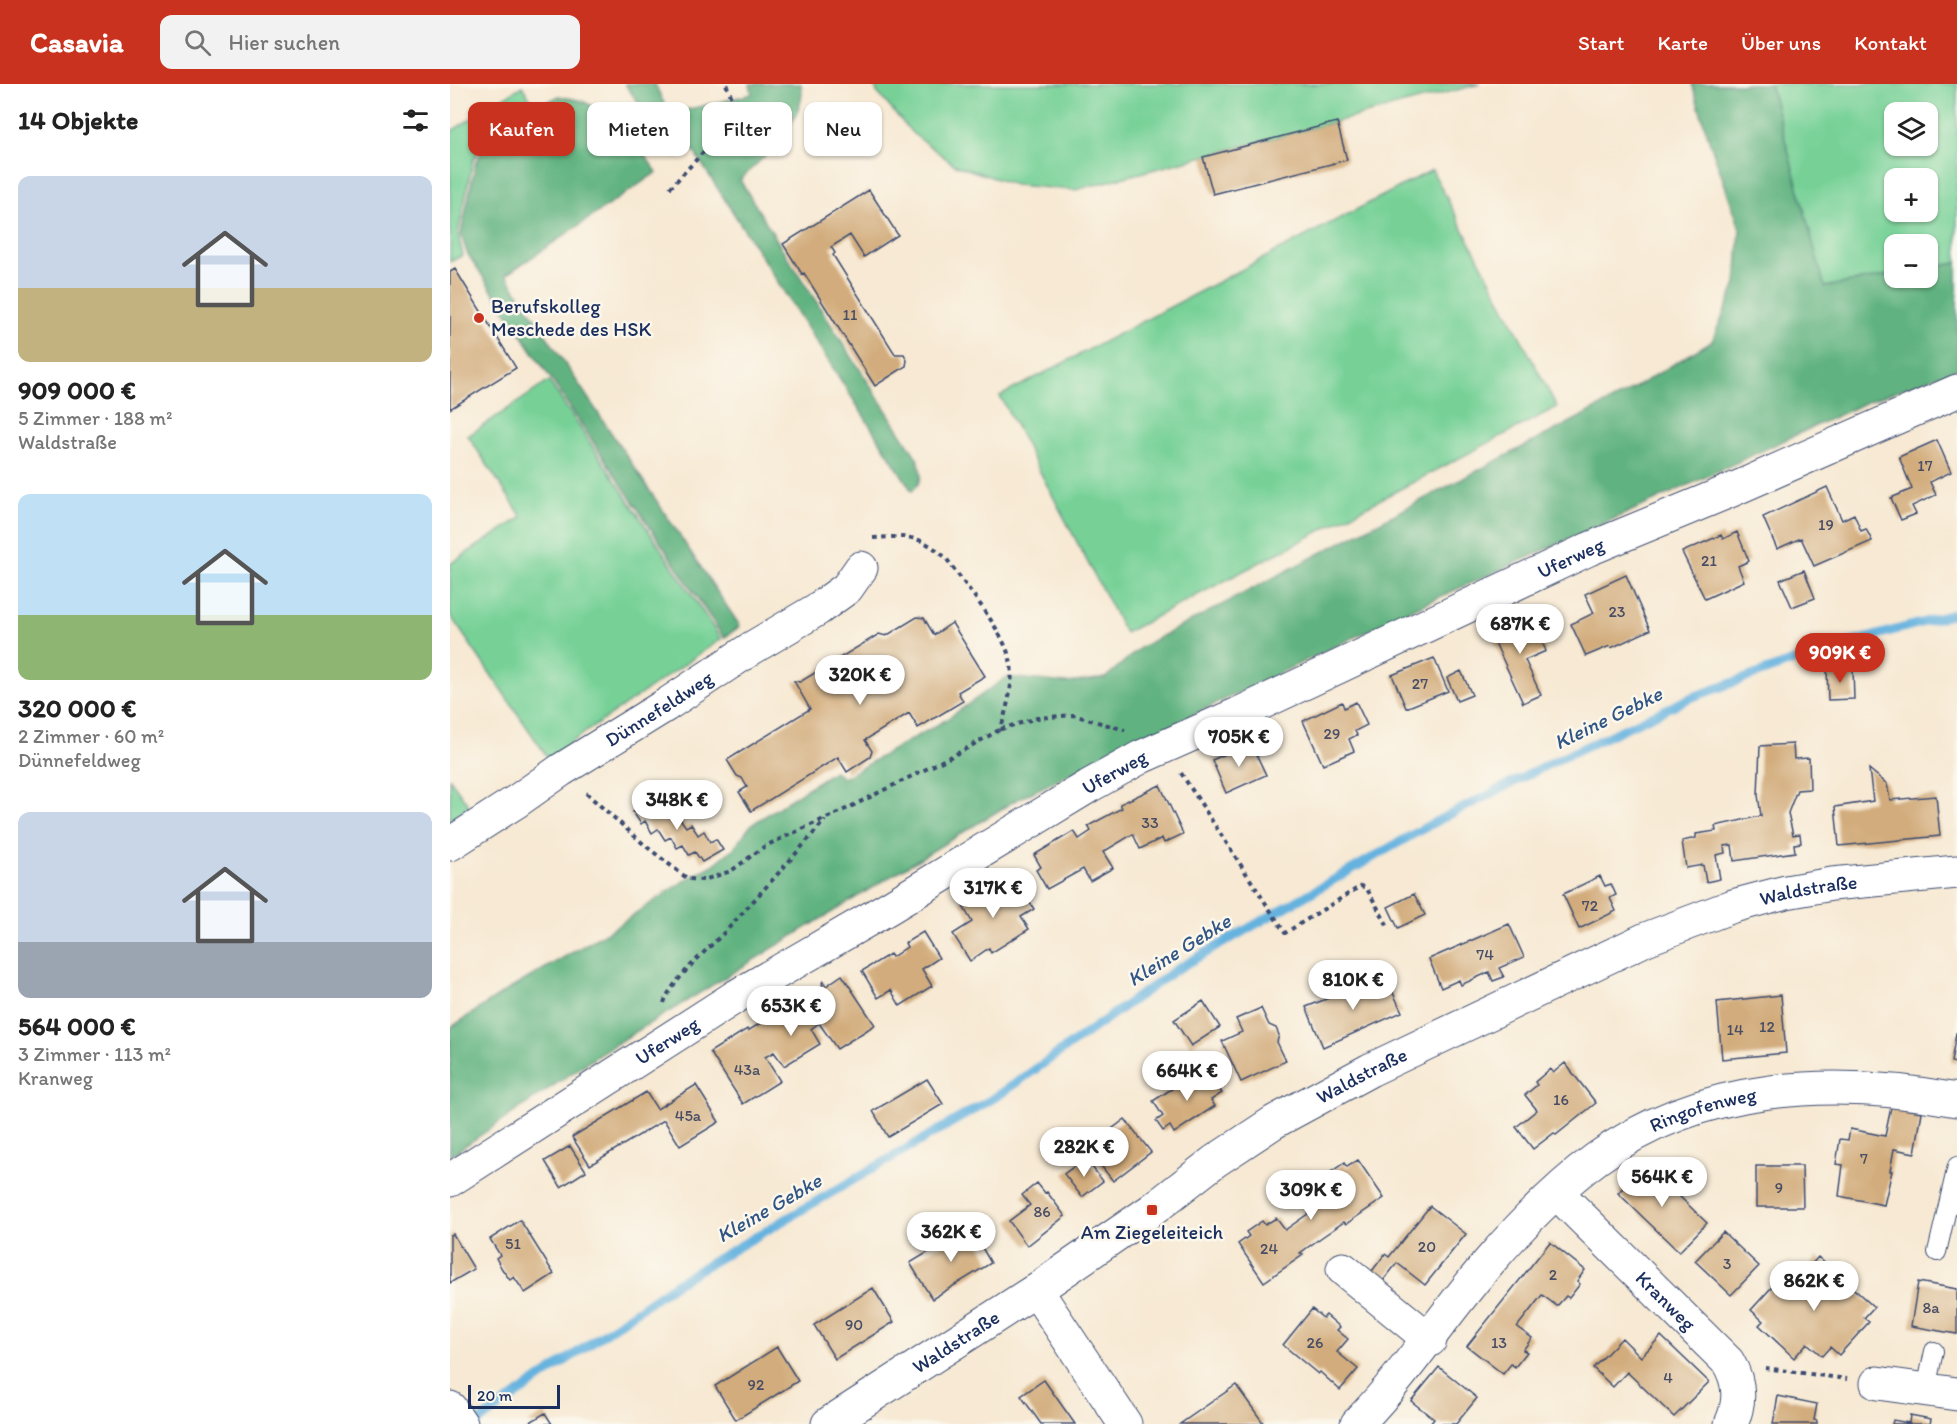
<!DOCTYPE html>
<html lang="de">
<head>
<meta charset="utf-8">
<style>
  body { margin:0; font-family:Itim,sans-serif; background:#f2f2f2; color:#222; height:100vh; display:flex; flex-direction:column; font-size:22px; white-space:nowrap }
  * { box-sizing:border-box; margin:0 }
  p { font-size:20px; color:#767676 }
  .icon { flex:none; width:33px; height:33px; fill:none; stroke:currentColor; stroke-width:2; stroke-linecap:round; stroke-linejoin:round }
  .map { position:relative; flex:1; overflow:hidden }
  .side { display:flex; flex-direction:column; background:#fff; width:450px }
  .side>* { flex:none }
  .top-card { position:absolute; left:18px; top:18px; width:570px; height:54px; display:flex; gap:12px }
  .fabs { position:absolute; left:1434px; top:18px; display:grid; gap:12px }
  .fabs a { display:grid; place-items:center; width:54px; height:54px; border-radius:12px; background:#fff; box-shadow:0 2px 4px #0004; font-size:30px }
  .scale { position:absolute; left:18px; bottom:15px; width:92px; box-sizing:border-box; padding-left:6px; border:3px solid #1b2f5e; border-top:0; font-size:16px; line-height:21px; white-space:nowrap; color:#1b2f5e; -webkit-text-stroke:4px #fbf7ec; paint-order:stroke }
  .price { position:absolute; translate:-50% -51px; padding:0 14px; border-radius:21px; background:#fff; color:#222; font-size:20px; line-height:39px; filter:drop-shadow(0 2px 3px #0008) }
  .price::after { content:''; position:absolute; left:50%; top:36px; width:18px; height:14px; margin-left:-9px; background:inherit; clip-path:polygon(0 0,100% 0,50% 100%) }
  .price.current { background:#c8321e; color:#fff }
  ul { padding:0; list-style:none }
  li { display:grid; align-content:center; gap:12px; height:318px; padding:0 18px }
  li span { display:grid; place-items:center; height:186px; border-radius:12px; color:#555 }
  li>.icon { margin-inline-start:auto }
  span .icon { width:108px; height:108px; fill:#fffc; stroke-width:1 }
  li b { font-size:26px }
  h2 { display:flex; justify-content:space-between; align-items:center; height:72px; padding:0 18px; font-size:26px }
  .chip { padding:0 21px; border-radius:12px; background:#fff; box-shadow:0 2px 4px #0004; font-size:21px; line-height:54px }
  .chip.current { background:#c8321e; color:#fff }
  header { display:flex; align-items:center; gap:36px; box-sizing:border-box; height:84px; padding:0 30px; background:#c8321e; color:#fff }
  header strong { font-size:28px }
  nav { display:flex; gap:33px; margin-inline-start:auto; font-size:21px }
  .search { width:420px; height:54px; background:#f2f2f2; display:flex; align-items:center; gap:15px; box-sizing:border-box; padding:0 21px; border-radius:12px; color:#767676; font-size:22px }
  main { display:flex; flex:1; min-height:0 }
  .map>svg:first-child { display:block }
  .green { fill:#77d197; stroke:#49807a; stroke-width:1.5; fill-rule:evenodd }
  .forest { fill:#61b380; stroke:#3e716f; stroke-width:1.5 }
  .lines { fill:none; stroke-linecap:round; stroke-linejoin:round }
  .stream { stroke:#65b2df; stroke-width:9 }
  .building { fill:#d2ac7b }
  .lane-casing { stroke:#3c4b70; stroke-width:20 }
  .street-casing { stroke:#3c4b70; stroke-width:35 }
  .path { stroke:#3c4b70; stroke-width:4; stroke-dasharray:4.5 4.5; stroke-linecap:butt }
  .lane { stroke:#fff; stroke-width:18 }
  .street { stroke:#fff; stroke-width:33 }
  .poi-dot { fill:#c8321e; stroke:#fbf7ec; stroke-width:2 }
  .labels { text-anchor:middle; stroke-width:5; stroke-linejoin:round; paint-order:stroke }
  .number-label { font-size:16px; fill:#494e65 }
  .poi-label { font-size:20px; fill:#1b2f5e; stroke:#fbf7ec; text-anchor:start }
  .street-label { font-size:20px; fill:#1b2f5e; stroke:#fbf7ec }
  .water-label { font-size:21px; font-style:italic; fill:#315685; stroke:#fbf7ec }
</style>
</head>
<body>
<header>
<strong>Casavia</strong>
<div class="search"><svg class="icon" aria-label="search" viewBox="0 0 24 24"><circle cx="10" cy="10" r="6"/><path d="M15 15l6 6"/></svg>Hier suchen</div>
<nav><a>Start</a><a>Karte</a><a>Über uns</a><a>Kontakt</a></nav>
</header>
<main>
<section class="side">
<h2>14 Objekte<svg class="icon" aria-label="filters" viewBox="0 0 24 24"><path d="M4 7h16M4 17h16"/><circle cx="9" cy="7" r="2"/><circle cx="15" cy="17" r="2"/></svg></h2>
<ul>
<li><span style="background:linear-gradient(#c9d6e8 60%,#c2b280 0)"><svg class="icon" aria-label="home" viewBox="0 0 24 24"><path d="M3 11l9-7 9 7M6 9v11h12V9"/></svg></span><div><b>909 000 €</b><p>5 Zimmer · 188 m²</p><p>Waldstraße</p></div></li>
<li><span style="background:linear-gradient(#bfe0f5 65%,#8fb573 0)"><svg class="icon" aria-label="home" viewBox="0 0 24 24"><path d="M3 11l9-7 9 7M6 9v11h12V9"/></svg></span><div><b>320 000 €</b><p>2 Zimmer · 60 m²</p><p>Dünnefeldweg</p></div></li>
<li><span style="background:linear-gradient(#c9d6e8 70%,#9aa5b1 0)"><svg class="icon" aria-label="home" viewBox="0 0 24 24"><path d="M3 11l9-7 9 7M6 9v11h12V9"/></svg></span><div><b>564 000 €</b><p>3 Zimmer · 113 m²</p><p>Kranweg</p></div></li>
</ul>
</section>
<div class="map">
<svg width="1507" height="1340" viewBox="0 0 1507 1340">
  <rect width="100%" height="100%" fill="#fbf7ec"/>
  <filter id="ink" filterUnits="userSpaceOnUse"><feTurbulence type="fractalNoise" baseFrequency=".0167" numOctaves="2"/><feDisplacementMap in="SourceGraphic" scale="12" xChannelSelector="R" yChannelSelector="G"/><feConvolveMatrix kernelMatrix="1 2 1 2 8 2 1 2 1" color-interpolation-filters="sRGB"/></filter>
  <filter id="wash" filterUnits="userSpaceOnUse"><feTurbulence type="fractalNoise" baseFrequency=".008" numOctaves="4" result="noise"/><feDisplacementMap in="SourceGraphic" scale="24" xChannelSelector="R" yChannelSelector="G"/><feGaussianBlur stdDeviation="1.35" result="paint"/><feColorMatrix in="noise" values="0 0 0 0 0 0 0 0 0 0 0 0 0 0 0 0 0 1.4 0 .05"/><feComposite in="paint" operator="in"/></filter>
  <g filter="url(#wash)">
    <rect width="100%" height="100%" fill="#f7e9d3"/>
    <path class="green" d="M424 0H1030L625 106 565 101 505 81 462 49 427 8Z
      M1320 0H1507V179L1478 184V160H1444V190L1374 203ZM1444 28H1478V62H1444ZM1444 94H1478V128H1444Z
      M72 2 84 21 42 47 23 76 8 150 13 171 0 178V48Z
      M982 86 1107 323 675 549 550 312Z
      M99 297 271 555 98 674 0 531V480L72 433 18 352Z
      M0 695 19 722 0 736Z"/>
    <path class="forest" d="M175 0H205L219 30 302 10 300 0H351C359 34 312 75 290 96L331 163 467 374C472 389 474 396 462 407L241 63 226 72Z
      M1242 0H1320L1375 203 1444 190V194H1478V184L1507 179V285L1419 317 1206 416 963 525 566 716 156 966 0 1072V944L53 909 164 844 237 795 263 781 284 764 301 741 384 687 393 694 494 637 557 593 617 599 655 594 691 563 1176 309 1262 257 1286 200 1290 144 1257 50Z
      M109 12C117 14 125 15 132 17 165 30 187 61 207 88L56 191 290 542 274 554 17 169 11 150 26 77 44 50 86 23Z"/>
    <g class="lines">
      <path class="stream" d="M25 1340 228 1198 549 1011 724 887 983 739 1111 674 1240 614 1380 564 1507 529"/>
    </g>
    <g id="blocks">
      <path class="building" d="M887 38 897 76 763 110 753 73Z
        M419 106 448 151 414 173 400 151 381 163 385 169 383 171 445 270H454L457 276 456 282 425 302 354 189 352 190 333 160Z
        M5 185 66 284 0 325V188Z
        M1487 356 1501 388 1480 398 1486 411 1462 422 1466 430 1451 436 1441 414 1462 405 1449 373Z
        M1377 403 1392 436 1404 430 1411 447 1416 445 1422 457 1364 482 1351 454 1327 465 1313 433Z
        M1287 448 1299 477 1288 482 1294 497 1255 515 1232 468 1271 451 1273 455Z
        M1354 486 1365 514 1342 523 1330 496Z
        M1176 491 1200 546 1161 564 1160 562 1136 572 1121 540 1144 529 1135 510Z
        M467 533 474 534 484 551 502 539 535 592 508 608 513 617 468 644 459 629 415 656 422 667 420 673 397 688 388 673 301 727 289 708 297 703 292 694 287 692 277 676 360 625 344 597 350 598 429 550 436 552Z
        M1081 533 1096 567 1075 576 1091 611 1073 619 1041 550Z
        M984 574 998 607 956 624 942 591Z
        M1403 584 1404 615 1378 616 1377 585Z
        M1011 587 1022 611 1007 617 997 594Z
        M892 618 894 624 906 618 917 641 905 647 907 651 899 655 904 667 873 681 853 637Z
        M801 659 816 691 776 709 762 676Z
        M1343 660 1344 675 1359 674 1360 705 1347 706 1338 729 1343 751 1350 750 1351 759 1344 760 1345 768 1284 777 1282 761 1274 762 1275 769 1266 771 1270 795 1256 798 1253 781 1236 784 1232 757 1246 754V750L1266 747 1265 742 1311 732 1308 711 1310 662Z
        M1419 685 1437 700 1440 716 1486 712 1490 752 1389 762 1385 723 1423 717Z
        M710 701 733 750 714 759 712 754 690 765 683 750 653 768 663 784 640 797 633 785 597 805 586 786 591 783 584 771 624 747 629 755 641 747 638 742 672 724 670 720Z
        M204 715 212 726 216 723 224 735 228 732 236 743 241 740 248 751 254 747 260 758 266 755 273 766 252 778 245 768 239 771 233 761 227 764 221 753 215 756 208 745 202 749 195 737 191 740 183 728Z
        M1150 792 1155 802 1161 800 1166 811 1160 814 1166 827 1129 845 1113 810Z
        M547 794 557 810 570 803 584 825 571 833 579 845 541 869 539 864 520 877 503 850 522 838 510 817Z
        M964 810 975 831 948 844 938 823Z
        M1059 840 1074 873 1049 884 1054 893 1043 897 1039 888 1011 901 1009 896 991 904 979 875Z
        M473 848 489 874 472 885 482 902 450 922 441 906 428 914 412 887 440 870 442 873 457 863 455 859Z
        M392 891 425 941 387 965 369 939 361 945 370 960 334 982 324 968 315 973 330 997 293 1020 260 968 297 945 298 947 353 912 352 910H354L355 912 373 901 372 899 373 897 376 902Z
        M935 892 952 928 873 963 856 923Z
        M1331 911 1336 969 1272 975 1267 918Z
        M753 917 770 943 741 962 724 936Z
        M811 924 819 941 826 944 829 951 827 958 836 977 791 998 772 957 792 948 786 935Z
        M1506 949H1507V979L1501 978Z
        M1115 979 1146 1019 1106 1051 1104 1049 1083 1065 1066 1043 1087 1026 1075 1011 1087 1001 1085 998 1100 985 1103 989Z
        M758 989 772 1009 761 1016 765 1022 724 1049 720 1042 713 1047 706 1037 713 1032 703 1017 743 991 747 996Z
        M477 995 493 1020 438 1053 423 1027Z
        M246 1001 269 1038 230 1062 214 1036 140 1081 122 1053 196 1008 207 1025Z
        M1441 1023 1472 1028 1465 1069 1444 1065 1440 1087H1442L1434 1121 1389 1112 1393 1081 1386 1080 1390 1055 1398 1056 1400 1045 1435 1052Z
        M675 1035 701 1068 663 1097 637 1064Z
        M120 1062 136 1087 111 1103 95 1077Z
        M635 1074 653 1097 632 1113 614 1090Z
        M908 1076 934 1114 896 1140 894 1138 872 1153 850 1169 853 1171 814 1198 788 1160 799 1152 796 1148 812 1137 815 1141 826 1134 835 1146 879 1115 870 1102 881 1094 878 1090 894 1079 897 1083Z
        M1196 1080 1257 1139 1229 1168 1168 1109Z
        M1306 1082H1352L1353 1123H1306Z
        M587 1099 595 1109 597 1108 615 1132 577 1162 559 1137 580 1121 572 1111Z
        M980 1122 1016 1150 975 1201 947 1179 930 1201 919 1191 935 1170 939 1173Z
        M70 1136 104 1190 75 1209 64 1193 60 1196 52 1185 46 1174 50 1171 40 1155Z
        M520 1143 541 1179 482 1215 460 1179Z
        M1273 1148 1309 1182 1281 1211 1245 1177Z
        M3 1150 24 1185 0 1199V1151Z
        M1100 1158 1135 1186 1127 1197 1130 1200 1119 1214 1116 1212 1107 1222 1092 1211 1067 1243 1082 1254 1073 1266 1077 1268 1065 1283 1061 1280 1053 1290 1017 1262Z
        M1368 1173 1424 1223 1414 1234 1419 1238 1389 1271 1380 1263 1372 1272 1357 1259 1344 1274 1309 1241 1313 1237 1301 1226 1330 1194 1341 1203Z
        M1468 1198 1507 1205V1250L1461 1242Z
        M423 1204 444 1238 385 1275 364 1241Z
        M862 1225 873 1234 876 1231 890 1243 887 1246 898 1255 887 1268 908 1285 890 1306 870 1288 868 1290 833 1261Z
        M1211 1252 1259 1298 1224 1333 1177 1288 1163 1303 1143 1284 1172 1254 1191 1273Z
        M327 1263 348 1297 286 1336 265 1302Z
        M989 1283 1027 1314 1006 1340H980L984 1335 961 1317Z
        M594 1296 625 1340H591L571 1312Z
        M786 1301 814 1340H730Z
        M1328 1312 1367 1320 1364 1336 1367 1337V1340H1323Z
        M95 1329 102 1340H77Z
        M1460 1331 1481 1335 1480 1340H1442L1443 1336 1459 1339Z"/>
    </g>
  </g>
  <g filter="url(#ink)">
    <use href="#blocks" fill-opacity="0" stroke="#3c4b70" stroke-width="1.5"/>
    <g class="lines">
      <g class="lane-casing">
        <path id="lane" d="M1487 1168 1507 1082
          M1476 1305 1484 1267"/>
      </g>
      <g class="street-casing">
        <g id="street">
          <path id="s1" d="M0 760 67 717 111 686 216 621 302 564 368 525 397 504 411 484"/>
          <path id="s2" d="M0 1096 285 913 440 823 639 702 691 673 788 630 1139 465 1282 406 1507 307"/>
          <path id="s3" d="M1107 1109 1278 1278C1290 1298 1291 1318 1281 1340"/>
          <path d="M893 1185 980 1256"/>
          <path d="M586 1206 675 1340"/>
          <path d="M1427 1299 1507 1310"/>
          <path d="M0 1324 11 1340"/>
          <path id="s4" d="M378 1340 586 1206 702 1126 765 1077 824 1038 920 986 1196 855 1283 822 1336 808 1382 800 1507 788"/>
          <path id="s5" d="M907 1340C956 1290 993 1231 1039 1178 1070 1142 1108 1103 1146 1075 1251 998 1384 993 1507 1016"/>
        </g>
      </g>
      <path class="path" d="M220 104 284 35 285 21 276 0
        M423 454C458 452 469 450 496 474 516 503 555 547 561 580 564 601 556 625 551 645L587 634 623 631 675 646
        M731 689 835 849 911 802 917 805 939 844
        M136 709 197 763 238 795 254 796 281 787 315 762 396 725 512 667 551 645
        M214 919C221 895 268 857 286 836 316 803 346 770 375 736
        M1315 1284 1397 1295"/>
      <use href="#lane" class="lane"/>
      <use href="#street" class="street"/>
    </g>
  </g>
  <g class="poi-dot">
    <circle cx="29" cy="234" r="6"/>
    <rect x="696" y="1120" width="12" height="12" rx="3"/>
  </g>
  <g class="labels">
    <g class="number-label">
      <text x="400" y="236">11</text>
      <text x="1475" y="387">17</text>
      <text x="1376" y="446">19</text>
      <text x="1259" y="482">21</text>
      <text x="1167" y="533">23</text>
      <text x="970" y="605">27</text>
      <text x="882" y="655">29</text>
      <text x="700" y="744">33</text>
      <text x="1140" y="827">72</text>
      <text x="1035" y="876">74</text>
      <text x="1317" y="948">12</text>
      <text x="1285" y="951">14</text>
      <text x="297" y="991">43a</text>
      <text x="1111" y="1021">16</text>
      <text x="238" y="1037">45a</text>
      <text x="1414" y="1080">7</text>
      <text x="1329" y="1109">9</text>
      <text x="592" y="1133">86</text>
      <text x="63" y="1165">51</text>
      <text x="977" y="1168">20</text>
      <text x="819" y="1170">24</text>
      <text x="1277" y="1185">3</text>
      <text x="1103" y="1196">2</text>
      <text x="1481" y="1229">8a</text>
      <text x="404" y="1246">90</text>
      <text x="865" y="1264">26</text>
      <text x="1049" y="1264">13</text>
      <text x="1218" y="1299">4</text>
      <text x="306" y="1306">92</text>
    </g>
    <g class="poi-label">
      <text x="41" y="229">Berufskolleg<tspan x="41" dy="23">Meschede des HSK</tspan></text>
      <text x="702" y="1155" text-anchor="middle">Am Ziegeleiteich</text>
    </g>
    <g class="street-label">
      <text dy="7" stroke="none"><textPath href="#s2" startOffset="1284">Uferweg</textPath></text>
      <text dy="7" stroke="none"><textPath href="#s1" startOffset="249">Dünnefeldweg</textPath></text>
      <text dy="7" stroke="none"><textPath href="#s2" startOffset="780">Uferweg</textPath></text>
      <text dy="7" stroke="none"><textPath href="#s4" startOffset="1124">Waldstraße</textPath></text>
      <text dy="7" stroke="none"><textPath href="#s2" startOffset="258">Uferweg</textPath></text>
      <text dy="7" stroke="none"><textPath href="#s4" startOffset="638">Waldstraße</textPath></text>
      <text dy="7" stroke="none"><textPath href="#s5" startOffset="477">Ringofenweg</textPath></text>
      <text dy="7" stroke="none"><textPath href="#s3" startOffset="153">Kranweg</textPath></text>
      <text dy="7" stroke="none"><textPath href="#s4" startOffset="152">Waldstraße</textPath></text>
    </g>
    <g class="water-label">
      <text transform="translate(1158 634) rotate(-26)" y="7">Kleine Gebke</text>
      <text transform="translate(729 866) rotate(-32)" y="7">Kleine Gebke</text>
      <text transform="translate(319 1124) rotate(-30)" y="7">Kleine Gebke</text>
    </g>
  </g>
</svg>
<div class="fabs">
<a><svg class="icon" aria-label="layers" viewBox="0 0 24 24"><path d="M12 4l9 5-9 5-9-5zM3 14l9 5 9-5"/></svg></a>
<a>+</a>
<a>−</a>
</div>
<div class="scale">20 m</div>
<b class="price" style="left:1070px;top:571px">687K €</b>
<b class="price current" style="left:1390px;top:600px">909K €</b>
<b class="price" style="left:410px;top:622px">320K €</b>
<b class="price" style="left:789px;top:684px">705K €</b>
<b class="price" style="left:227px;top:747px">348K €</b>
<b class="price" style="left:543px;top:835px">317K €</b>
<b class="price" style="left:903px;top:927px">810K €</b>
<b class="price" style="left:341px;top:953px">653K €</b>
<b class="price" style="left:737px;top:1018px">664K €</b>
<b class="price" style="left:634px;top:1094px">282K €</b>
<b class="price" style="left:1212px;top:1124px">564K €</b>
<b class="price" style="left:861px;top:1137px">309K €</b>
<b class="price" style="left:501px;top:1179px">362K €</b>
<b class="price" style="left:1364px;top:1228px">862K €</b>
<div class="top-card">
<a class="chip current">Kaufen</a>
<a class="chip">Mieten</a>
<a class="chip">Filter</a>
<a class="chip">Neu</a>
</div>
</div>
</main>
</body>
</html>
